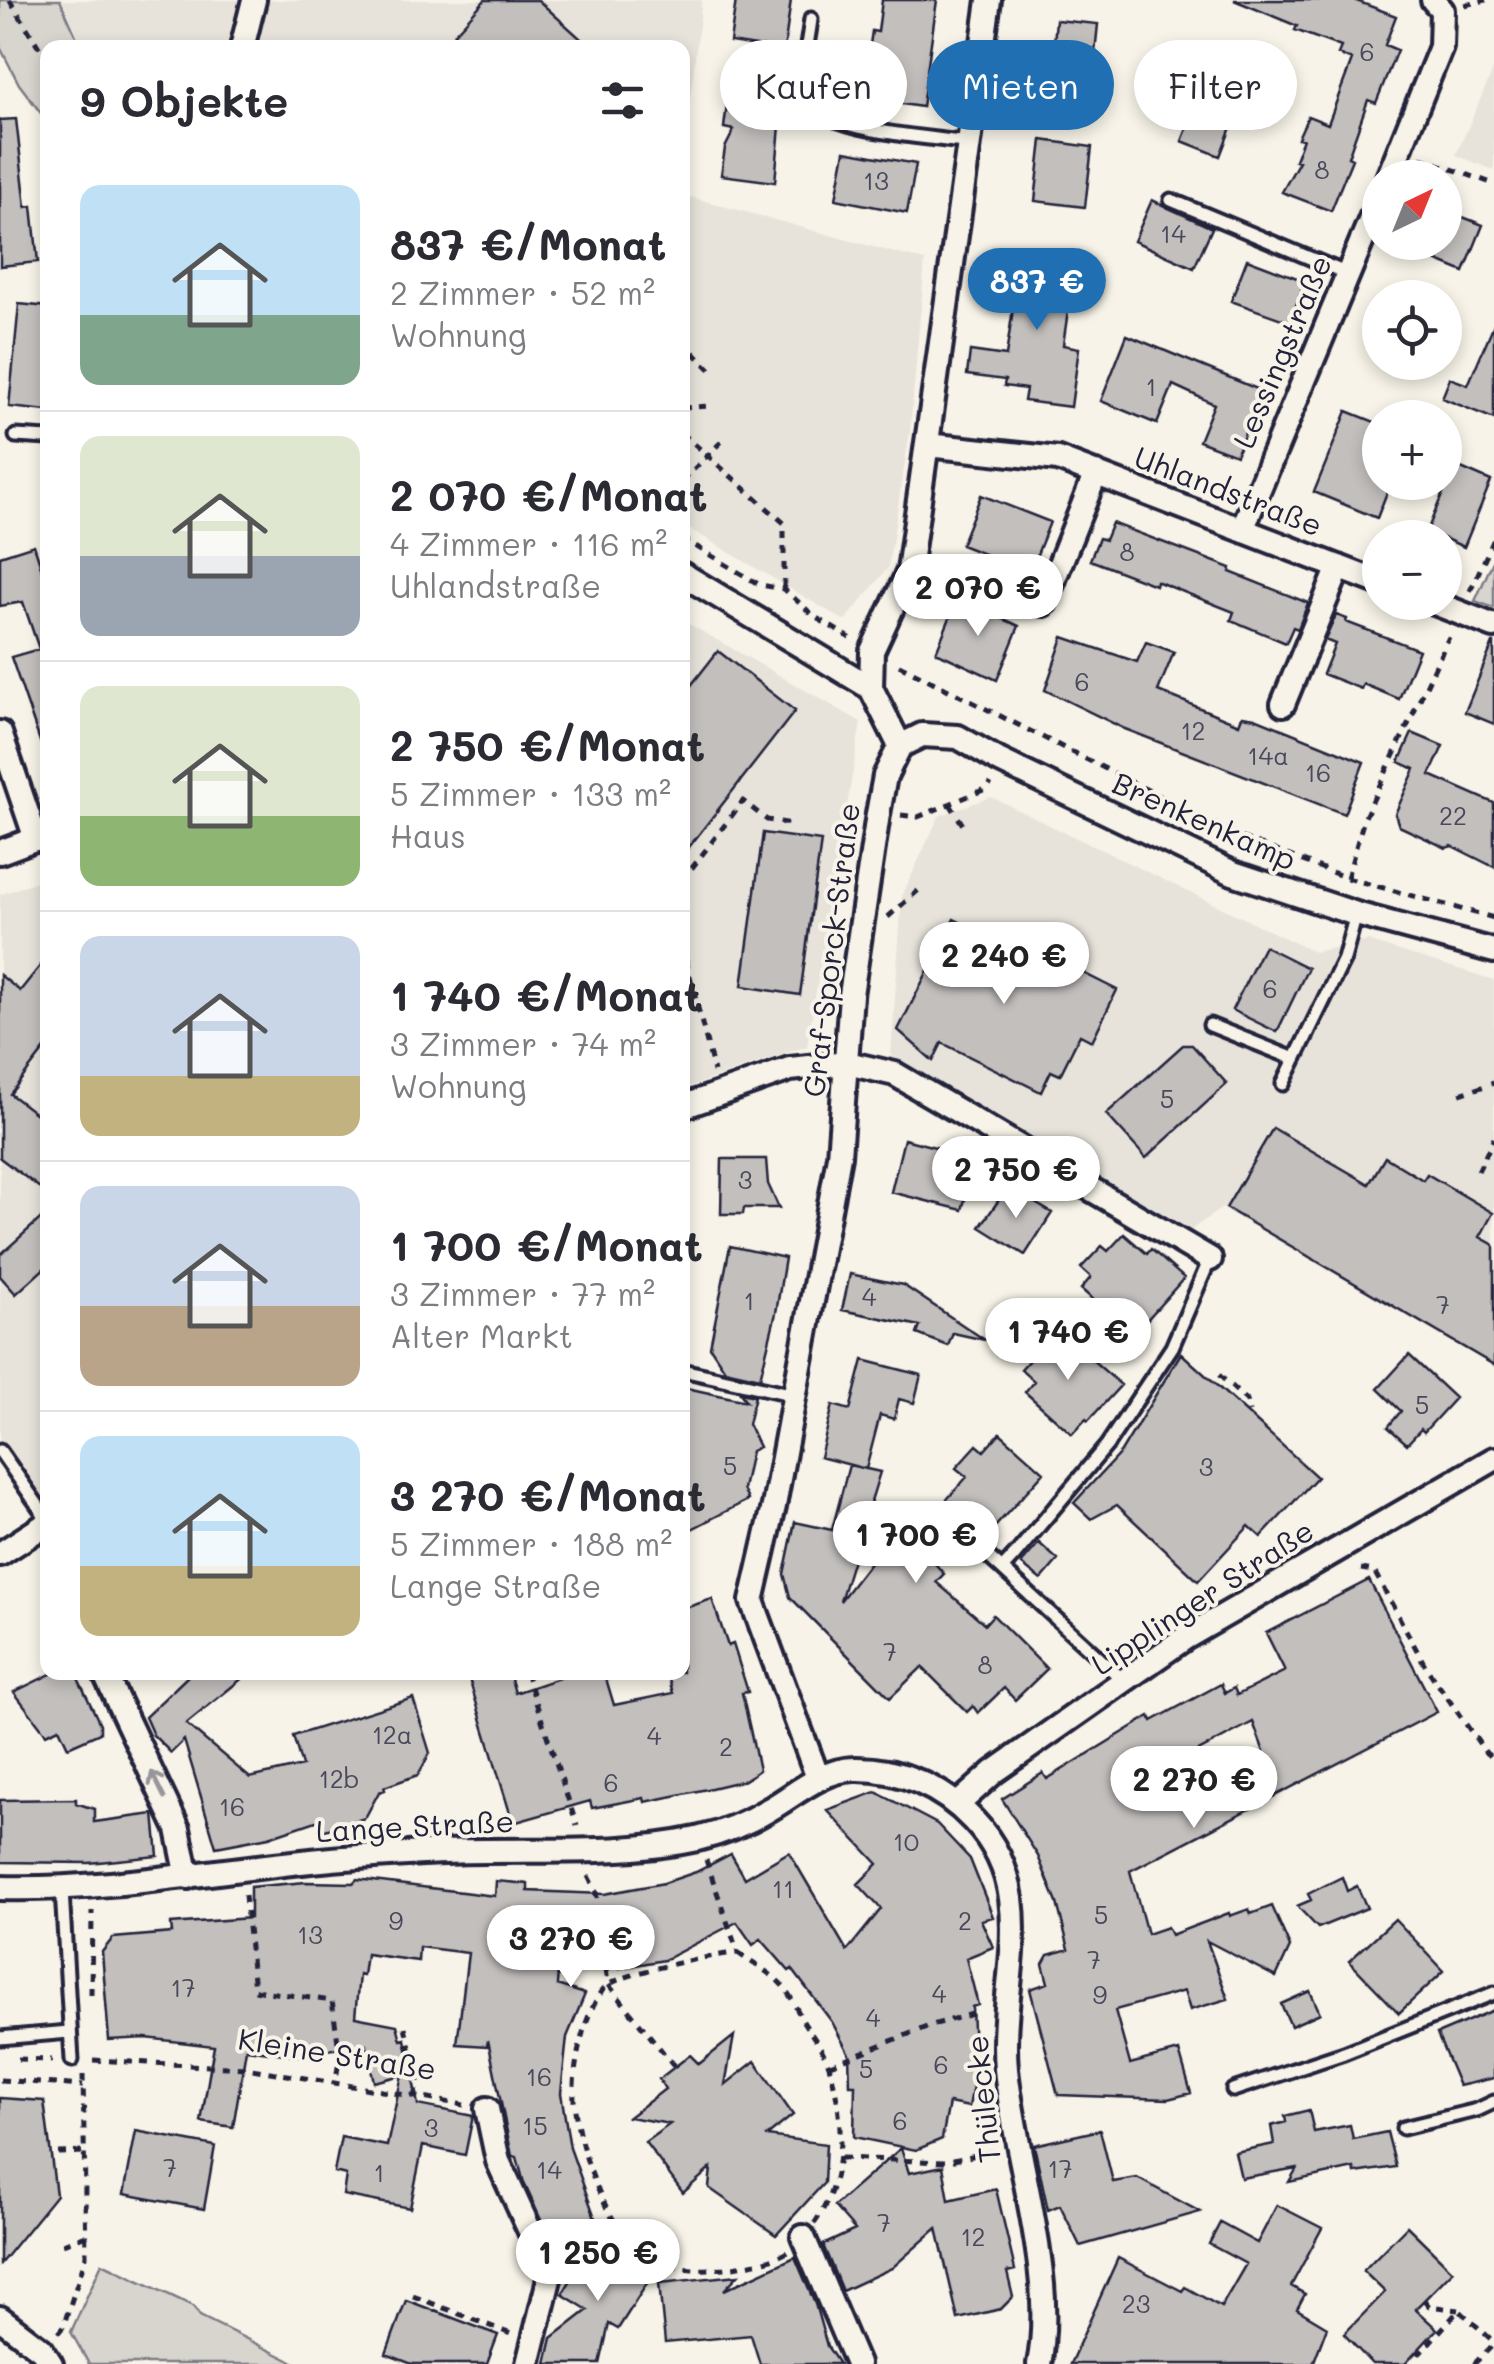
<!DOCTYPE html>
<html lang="de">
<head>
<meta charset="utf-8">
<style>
  body { margin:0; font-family:Mali,sans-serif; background:#f7f7f7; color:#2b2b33; height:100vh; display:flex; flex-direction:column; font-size:38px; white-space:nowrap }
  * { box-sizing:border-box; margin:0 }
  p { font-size:32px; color:#7c7c81 }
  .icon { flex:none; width:55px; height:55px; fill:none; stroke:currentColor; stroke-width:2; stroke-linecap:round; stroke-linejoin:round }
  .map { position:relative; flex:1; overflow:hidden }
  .drawer { position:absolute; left:40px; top:40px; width:650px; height:1640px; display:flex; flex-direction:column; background:#fff; border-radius:20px; box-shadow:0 5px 15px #0003 }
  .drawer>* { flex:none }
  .top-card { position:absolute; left:720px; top:40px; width:622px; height:90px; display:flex; gap:20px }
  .needle { width:65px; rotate:43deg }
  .tools { position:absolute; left:1362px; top:160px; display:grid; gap:20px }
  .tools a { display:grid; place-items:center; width:100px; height:100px; border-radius:50%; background:#fff; box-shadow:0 5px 15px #0003; font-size:50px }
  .price { position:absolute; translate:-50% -85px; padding:0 22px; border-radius:35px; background:#fff; color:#222; font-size:32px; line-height:65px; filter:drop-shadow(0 2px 5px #0008) }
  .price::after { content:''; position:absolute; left:50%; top:60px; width:30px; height:22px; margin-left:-15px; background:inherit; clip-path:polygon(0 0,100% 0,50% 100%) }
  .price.selected { background:#1f6fb2; color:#fff }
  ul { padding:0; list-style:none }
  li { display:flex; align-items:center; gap:30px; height:250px; padding:0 40px }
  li+li { border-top:2px solid #e1e1e2 }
  li span { display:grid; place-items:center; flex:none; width:280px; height:200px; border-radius:20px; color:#555 }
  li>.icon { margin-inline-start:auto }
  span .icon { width:120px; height:120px; fill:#fffc; stroke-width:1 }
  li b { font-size:42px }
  h2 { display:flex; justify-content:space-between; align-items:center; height:120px; padding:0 40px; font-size:42px }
  .pill { padding:0 35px; border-radius:45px; background:#fff; box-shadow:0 5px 15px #0003; font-size:35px; line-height:90px }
  .pill.selected { background:#1f6fb2; color:#fff }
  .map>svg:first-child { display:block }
  .built { fill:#e7e3db }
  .green { fill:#d8d5cf; stroke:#7d7c85; stroke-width:2.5 }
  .building { fill:#c2bfbd; stroke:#22223b; stroke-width:2.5; fill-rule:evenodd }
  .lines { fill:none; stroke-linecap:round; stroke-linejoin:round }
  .lane-casing { stroke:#22223b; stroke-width:19 }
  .street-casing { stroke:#22223b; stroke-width:30 }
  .path { stroke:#22223b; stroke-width:5; stroke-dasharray:8 8; stroke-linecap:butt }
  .lane { stroke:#f7f3e8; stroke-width:11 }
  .street { stroke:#f7f3e8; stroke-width:22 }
  .oneway { stroke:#97959a }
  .labels { text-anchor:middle; stroke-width:8; stroke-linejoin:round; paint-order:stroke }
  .number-label { font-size:25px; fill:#4a495c }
  .street-label { font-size:30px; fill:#22223b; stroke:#f7f3e8 }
</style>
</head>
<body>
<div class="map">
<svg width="1494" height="2364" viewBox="0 0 1494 2364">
  <rect width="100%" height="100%" fill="#f7f3e8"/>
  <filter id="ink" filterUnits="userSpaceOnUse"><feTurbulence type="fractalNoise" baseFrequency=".01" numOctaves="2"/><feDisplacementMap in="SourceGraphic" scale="20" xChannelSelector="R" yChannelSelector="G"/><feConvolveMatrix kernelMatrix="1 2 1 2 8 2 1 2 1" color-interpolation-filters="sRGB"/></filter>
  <g filter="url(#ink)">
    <path class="built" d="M62 0H702L683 159 682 48 83 47Z
      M1494 68V170L1456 155Z
      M683 195 925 261 910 431 888 568 845 621 683 525Z
      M682 620 861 722 807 1046 683 1089Z
      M991 797 1314 952 1367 941 1494 980V1367L1222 1208 1184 1235 891 1056 902 896 939 816Z
      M47 877V1498L38 1504 0 1464V895Z"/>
    <path class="green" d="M0 0H60L81 47 48 48 47 121 19 84 0 47Z
      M1494 559V608L1475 601Z
      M102 2263 193 2306 200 2316 297 2364H89L71 2332Z"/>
    <path class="building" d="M485 0H538L591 48H441Z
      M736 0H791L784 50 730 42Z
      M882 0H937L922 107 862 98 872 31 878 32Z
      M1234 0H1354L1396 16 1385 45 1397 50 1376 103 1368 100 1348 157 1352 159 1331 211 1282 192 1299 161 1295 160 1303 139 1298 138 1308 116 1328 124 1352 60 1338 54 1341 47 1295 30 1297 26Z
      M1056 20 1098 24 1092 82 1051 78Z
      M1203 89 1240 104 1220 156 1182 141Z
      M728 96 782 103 775 182 721 175 725 148 734 130 724 128Z
      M16 119 26 207 32 206 38 262 0 266V120Z
      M1042 140 1092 147 1085 207 1035 201Z
      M845 151 916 164 907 213 836 199Z
      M1152 200 1212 228 1194 268 1134 241Z
      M1445 210 1483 225 1464 272 1394 243 1445 242Z
      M1022 248 1076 256 1063 345 1079 348 1071 407 1024 401 1026 389 1004 386 1005 380 967 375 970 351 1006 356Z
      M1247 259 1305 281 1290 322 1231 301Z
      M19 304 48 307V411L9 407Z
      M1494 324V419L1442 398 1450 378 1468 385Z
      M1127 335 1262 391 1236 455 1199 441 1214 404 1173 385 1157 424 1101 401Z
      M1347 411 1380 424V482H1391L1377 518 1314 492Z
      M1445 461 1491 481 1464 547 1427 531 1445 488Z
      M981 495 1050 522 1030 572 961 545Z
      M1112 523 1231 568 1230 572 1308 603 1298 629 1293 627 1286 643 1231 620 1234 612 1156 581 1155 585 1090 560 1099 538 1105 540Z
      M34 545 48 588V746L42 747 11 657 39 649 23 602 0 606V556Z
      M958 598 1019 626 997 680 936 652Z
      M1336 615 1347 619 1346 622 1419 650 1399 699 1363 684 1361 689 1323 674 1335 644 1325 640Z
      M1063 637 1137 662 1146 642 1174 652 1158 691 1239 724 1242 716 1255 718 1364 762 1344 814 1125 729 1045 690Z
      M1493 643H1494V724L1465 712Z
      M718 651 795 711 682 856V697Z
      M1412 733 1443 746 1430 775 1494 803V867L1452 846 1446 848 1399 826 1395 814 1415 769 1399 762Z
      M763 833 821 841 800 995 742 986Z
      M954 919 1065 973 1069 966 1117 990 1092 1041 1080 1035 1060 1075 1051 1071 1041 1092 942 1043 933 1061 898 1030Z
      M1264 946 1308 968 1277 1032 1232 1010Z
      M48 956V1045L10 1094 48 1123V1194L0 1158V975L20 991Z
      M1183 1045H1192L1227 1084 1146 1158 1106 1114Z
      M1273 1128 1369 1184 1385 1157 1423 1180 1427 1174 1493 1213 1480 1237 1494 1245V1365L1226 1208Z
      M904 1139 970 1156 968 1161 975 1163 962 1210 891 1192Z
      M722 1159H766L768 1184 779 1208H744L743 1214H721Z
      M1008 1187 1052 1213 1025 1255 980 1227Z
      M48 1212V1265L16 1294 0 1276V1255Z
      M1124 1234 1147 1254 1151 1249 1184 1278 1136 1332 1119 1317 1116 1320 1081 1289 1091 1277 1081 1268 1102 1246 1108 1251Z
      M730 1246 785 1258 776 1313 760 1378 725 1370 710 1347Z
      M850 1274 903 1285 985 1340 953 1333 948 1346 917 1334 920 1326 842 1310Z
      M1065 1336 1121 1385 1088 1421 1086 1419 1072 1434 1025 1392 1034 1381 1021 1369 1049 1338 1057 1345Z
      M1181 1353 1317 1477 1261 1537 1249 1526 1198 1581 1117 1505 1091 1519 1074 1503 1121 1452Z
      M1409 1355 1455 1398 1424 1432 1421 1429 1407 1444 1388 1427 1401 1411 1378 1389Z
      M863 1360 921 1375 914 1403 899 1399 894 1419 880 1415 866 1469 820 1457 833 1405 850 1410Z
      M682 1387 746 1401 740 1393 755 1396 748 1424 759 1447 751 1451 743 1489 748 1500 682 1534Z
      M1000 1433 1044 1472 994 1528 972 1508 932 1560 944 1574 936 1582 985 1624 993 1615 1047 1669 1015 1700 1004 1688 978 1713 973 1706 967 1712 922 1667 890 1698 790 1597 784 1574 795 1522 832 1530 849 1465 880 1472 840 1601 916 1503 931 1517 967 1477 956 1468 977 1445 984 1451Z
      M1039 1543 1058 1560 1041 1580 1021 1564Z
      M1369 1580 1437 1712 1130 1871 1147 1934 1167 1927 1171 1935 1229 1913 1230 1916 1249 1909 1251 1914 1272 1906 1290 1947 1276 1977 1207 1941 1228 1999 1190 2010 1184 1991 1115 2010 1130 2064 1179 2051 1191 2093 1168 2099 1058 2095 1030 1989 1048 1983 1043 1964 1048 1955 1069 1949 1057 1903 1038 1856 1002 1799 1043 1773 1047 1779 1150 1716 1152 1721 1221 1684 1225 1693 1234 1688 1237 1695 1285 1671 1266 1633ZM1253 1722 1271 1771 1214 1798 1191 1755Z
      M712 1599 728 1646 733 1644 748 1692 742 1693 759 1770 745 1780 707 1789 645 1802 644 1798 592 1808 590 1801 513 1823 467 1672H509L515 1693 577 1672H604L614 1705 673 1693 667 1672H682V1609Z
      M55 1672H75L100 1724V1733L68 1747 59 1728 46 1734 14 1692Z
      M192 1672H250L186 1724 250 1778 302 1766 293 1736 413 1698 430 1753 418 1775 384 1787 385 1790 379 1792 365 1818 322 1831 319 1820 269 1837 216 1847 184 1740 171 1753 153 1735 145 1717Z
      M876 1792 937 1824 970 1859 993 1917 981 1920 993 1947 966 1958 978 2005 972 2007 975 2075 969 2107 949 2103 942 2139 916 2150 854 2137 855 2085H850L849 2054 832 2022 792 1969 789 1971 761 1939 753 1945 737 1922 664 1960 619 1968 615 1948 560 1945 557 1985 585 1994 567 2037 561 2093 570 2148 598 2226 552 2244 524 2183 517 2157 512 2156 488 2040 487 2046 457 2044 468 1953 419 1947 418 1961 366 1954 363 1976 359 1975 355 2017 397 2025 401 2040 405 2039 418 2105 473 2116 465 2155 423 2146 410 2208 343 2195 346 2175 334 2172 341 2137 387 2146 402 2075 374 2082 366 2045 317 2051 316 2058 246 2049 233 2127 201 2122 214 2046 146 2038 109 2040 102 1952 113 1938 172 1933 171 1924 250 1918V1887L306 1882 353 1883 357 1879 495 1896 496 1881 528 1884V1891L604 1894 664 1883 696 1872 731 1854 745 1878 789 1852 847 1951 881 1909 858 1884 878 1864 827 1810Z
      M76 1799V1803L94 1809V1822L154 1814 158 1856 89 1863 0 1862V1800Z
      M1342 1877 1347 1891 1357 1886 1367 1908 1318 1928 1297 1906 1311 1900 1308 1894Z
      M1395 1919 1444 1971 1399 2013 1349 1961Z
      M1310 1991 1320 2013 1291 2026 1281 2004Z
      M1494 2010V2078L1459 2086 1437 2034Z
      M734 2036 725 2085 755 2061 793 2115 767 2136 826 2144 824 2183 776 2235 709 2188 711 2168 683 2193 645 2142 670 2124 629 2117 665 2089 659 2079 690 2055 699 2064Z
      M0 2098 44 2101 56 2195 0 2264Z
      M1309 2110 1314 2132 1350 2125 1353 2139 1387 2132 1396 2167 1355 2173 1354 2168 1289 2182 1297 2168 1241 2178 1235 2152 1274 2144 1271 2126 1286 2122 1285 2116Z
      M1100 2130 1113 2182 1137 2178 1200 2212 1080 2246 1060 2205 1048 2210 1034 2145Z
      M136 2131 215 2146 204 2209 124 2194Z
      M901 2148 909 2173 943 2166 949 2200 996 2189 1015 2270 1007 2272 1013 2297 1001 2309 958 2319 937 2228 892 2268 842 2291 823 2245 855 2230 834 2206Z
      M1277 2205 1322 2228 1291 2286 1305 2294 1297 2309 1327 2327 1313 2364H1070L1118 2258 1182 2291 1185 2287 1221 2307 1246 2264 1209 2244 1220 2223 1257 2243Z
      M1407 2226 1453 2271 1415 2309 1437 2329 1405 2364H1372L1344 2334 1385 2292 1363 2271Z
      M597 2239 653 2274 618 2329 609 2324 600 2364H546L552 2338 588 2310 562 2294Z
      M795 2257 815 2304 827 2346 839 2364H760L751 2335 665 2343 659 2283 738 2275 724 2290Z
      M406 2300 498 2335 487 2364H412L386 2354Z"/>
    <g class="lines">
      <g class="lane-casing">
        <path id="lane" d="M811 19C809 38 799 81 805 98 819 132 933 137 969 143
          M1171 200 1348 274
          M16 436 48 438
          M1210 1025 1295 1059
          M1283 1084 1344 959 1356 914
          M682 1370 795 1395
          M0 1451 48 1520
          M971 1541 1002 1569 1014 1556 1107 1445 1172 1347 1210 1259
          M1002 1569 1124 1681
          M62 1890 72 2060
          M0 2038 69 2032
          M1233 2090 1344 2053 1494 1993
          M1403 2128 1477 2110 1494 2102"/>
      </g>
      <g class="street-casing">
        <path id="street" d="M242 48 254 0
          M1388 178 1441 47 1442 10 1433 0
          M927 445 1058 459 1380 583
          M1242 530 1380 197
          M682 574 871 688
          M1432 602 1494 626
          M1044 604 1096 473
          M1283 704 1339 567
          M0 733 36 839
          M900 746 871 688 872 651 909 571 989 0
          M900 746 922 735 958 737 1000 761 1233 873 1356 914 1494 951
          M0 852 48 834
          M682 1107 790 1069 847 1063 895 1074 1210 1259
          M0 1554 48 1523
          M104 1672 178 1829 188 1877
          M818 1778 752 1601 774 1506 839 1156 851 995 878 814 885 776 900 746
          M957 1805 994 1772 1185 1638 1494 1459
          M0 1888C116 1891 229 1867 344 1858 391 1855 439 1851 486 1851 556 1850 628 1854 697 1839 723 1833 747 1823 770 1809 796 1794 822 1770 854 1769 899 1768 942 1787 973 1820 1043 1893 998 1981 1006 2069 1015 2159 1057 2277 1039 2364
          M487 2109 498 2161 550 2275 528 2364
          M803 2237 857 2364
          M0 2318 42 2350 51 2364"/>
      </g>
      <path class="path" d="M10 0 48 62
        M1465 5 1486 0
        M1421 158 1494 184
        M682 341 713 372
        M682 408 709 406
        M682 433 784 523V589
        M682 481 726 437
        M682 538 760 585 784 589 815 617 850 638
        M1470 591 1494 539
        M899 665 1243 838 1347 878 1494 918
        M950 804 963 825
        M901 815 918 817 988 788 991 783
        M1347 878 1364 819 1449 637
        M682 881 743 801 767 820 792 824
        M888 917 920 889
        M682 944 714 1072
        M1460 1094 1494 1083
        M1478 1171 1494 1138
        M1219 1375 1247 1401 1249 1412
        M1361 1569 1374 1571 1426 1667 1486 1753 1494 1759
        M526 1672 577 1826
        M422 1681 426 1672
        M706 1860 738 1953
        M588 1876 596 1892 608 1984 675 2067
        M245 1895 254 1990 332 2001 340 2056 335 2084
        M738 1953C751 1963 770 1972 781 1984 791 1994 797 2011 804 2023 813 2037 826 2053 830 2069 849 2133 844 2205 790 2250 776 2261 743 2266 725 2268 698 2270 676 2271 651 2259 608 2237 577 2146 574 2100 572 2069 584 2008 607 1986 621 1973 716 1954 738 1953Z
        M91 1995 92 1911
        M405 2027 418 2081 414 2097
        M18 2059 52 2060
        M93 2060 246 2068 464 2105
        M830 2065 932 2025 980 2012
        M0 2080 83 2086
        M58 2153 85 2152
        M841 2158 945 2162 994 2151
        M63 2244 86 2235
        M569 2259 612 2221
        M413 2296 511 2334
        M1424 2300 1429 2306 1459 2310
        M58 2333 63 2327 86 2256 83 2075
        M1417 2351 1420 2353 1459 2310 1494 2342
        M1474 2364 1494 2344"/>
      <use href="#lane" class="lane"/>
      <use href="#street" class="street"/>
    </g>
    <defs><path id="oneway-shaft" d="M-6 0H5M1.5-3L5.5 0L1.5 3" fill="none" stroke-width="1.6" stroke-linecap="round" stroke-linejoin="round" transform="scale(2.5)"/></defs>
    <use class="oneway" href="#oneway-shaft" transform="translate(158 1785) rotate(-116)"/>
  </g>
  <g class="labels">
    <g class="number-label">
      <text x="1367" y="61">6</text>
      <text x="1322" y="179">8</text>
      <text x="876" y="190">13</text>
      <text x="1173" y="243">14</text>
      <text x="1151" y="396">1</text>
      <text x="1127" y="561">8</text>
      <text x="1082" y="691">6</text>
      <text x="1193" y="740">12</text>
      <text x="1268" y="765">14a</text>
      <text x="1318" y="782">16</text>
      <text x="1453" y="825">22</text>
      <text x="1270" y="998">6</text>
      <text x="1167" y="1108">5</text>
      <text x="745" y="1189">3</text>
      <text x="869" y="1306">4</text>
      <text x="749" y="1310">1</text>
      <text x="1443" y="1314">7</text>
      <text x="1422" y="1414">5</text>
      <text x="730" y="1475">5</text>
      <text x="1206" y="1476">3</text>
      <text x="890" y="1661">7</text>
      <text x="985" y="1674">8</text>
      <text x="392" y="1744">12a</text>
      <text x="654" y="1745">4</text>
      <text x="726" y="1756">2</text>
      <text x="339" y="1788">12b</text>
      <text x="611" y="1792">6</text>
      <text x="232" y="1816">16</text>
      <text x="906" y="1851">10</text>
      <text x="783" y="1898">11</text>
      <text x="1101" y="1924">5</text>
      <text x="396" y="1930">9</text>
      <text x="965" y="1930">2</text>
      <text x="310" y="1944">13</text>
      <text x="1094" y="1969">7</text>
      <text x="183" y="1997">17</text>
      <text x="939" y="2003">4</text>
      <text x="1100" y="2004">9</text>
      <text x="873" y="2027">4</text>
      <text x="941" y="2074">6</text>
      <text x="866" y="2078">5</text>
      <text x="539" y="2086">16</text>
      <text x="900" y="2130">6</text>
      <text x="535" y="2135">15</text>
      <text x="431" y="2137">3</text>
      <text x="170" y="2177">7</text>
      <text x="1060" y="2178">17</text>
      <text x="549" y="2179">14</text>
      <text x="379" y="2182">1</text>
      <text x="884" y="2232">7</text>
      <text x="973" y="2246">12</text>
      <text x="1136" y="2313">23</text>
    </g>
    <g class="street-label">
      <text transform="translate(1283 352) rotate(-67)" y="10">Lessingstraße</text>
      <text transform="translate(1228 492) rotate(21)" y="10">Uhlandstraße</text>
      <text transform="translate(1204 822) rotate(24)" y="10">Brenkenkamp</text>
      <text transform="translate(832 950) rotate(-83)" y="10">Graf-Sporck-Straße</text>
      <text transform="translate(1203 1598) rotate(-33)" y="10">Lipplinger Straße</text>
      <text transform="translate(415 1827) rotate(-3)" y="10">Lange Straße</text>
      <text transform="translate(337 2055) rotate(9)" y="10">Kleine Straße</text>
      <text transform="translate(984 2099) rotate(-96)" y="10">Thülecke</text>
    </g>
  </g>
</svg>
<div class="tools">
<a><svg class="needle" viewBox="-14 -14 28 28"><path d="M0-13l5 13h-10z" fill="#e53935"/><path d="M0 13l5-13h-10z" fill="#7c7c81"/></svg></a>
<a><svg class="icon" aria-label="locate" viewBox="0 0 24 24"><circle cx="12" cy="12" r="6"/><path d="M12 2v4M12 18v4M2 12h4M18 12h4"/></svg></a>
<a>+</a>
<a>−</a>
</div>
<b class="price selected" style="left:1037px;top:333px">837 €</b>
<b class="price" style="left:978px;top:639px">2 070 €</b>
<b class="price" style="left:1004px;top:1007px">2 240 €</b>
<b class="price" style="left:1016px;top:1221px">2 750 €</b>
<b class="price" style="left:1068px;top:1383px">1 740 €</b>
<b class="price" style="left:916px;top:1586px">1 700 €</b>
<b class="price" style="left:1194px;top:1831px">2 270 €</b>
<b class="price" style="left:571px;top:1990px">3 270 €</b>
<b class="price" style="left:598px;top:2304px">1 250 €</b>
<div class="top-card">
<a class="pill">Kaufen</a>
<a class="pill selected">Mieten</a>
<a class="pill">Filter</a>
</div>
<section class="drawer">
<h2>9 Objekte<svg class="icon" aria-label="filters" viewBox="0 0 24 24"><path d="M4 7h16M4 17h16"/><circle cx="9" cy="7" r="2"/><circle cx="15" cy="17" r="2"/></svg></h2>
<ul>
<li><span style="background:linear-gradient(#bfe0f5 65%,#7fa58c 0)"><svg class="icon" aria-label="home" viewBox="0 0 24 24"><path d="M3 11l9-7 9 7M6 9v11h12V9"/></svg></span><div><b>837 €/Monat</b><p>2 Zimmer · 52 m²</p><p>Wohnung</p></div></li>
<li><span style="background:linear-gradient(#dfe7d0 60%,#9aa5b1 0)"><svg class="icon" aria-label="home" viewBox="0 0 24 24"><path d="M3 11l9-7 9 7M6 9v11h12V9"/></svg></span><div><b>2 070 €/Monat</b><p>4 Zimmer · 116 m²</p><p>Uhlandstraße</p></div></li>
<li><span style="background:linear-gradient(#dfe7d0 65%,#8fb573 0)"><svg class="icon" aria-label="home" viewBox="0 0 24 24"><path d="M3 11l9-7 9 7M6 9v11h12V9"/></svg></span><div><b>2 750 €/Monat</b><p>5 Zimmer · 133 m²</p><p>Haus</p></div></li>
<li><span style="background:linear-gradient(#c9d6e8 70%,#c2b280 0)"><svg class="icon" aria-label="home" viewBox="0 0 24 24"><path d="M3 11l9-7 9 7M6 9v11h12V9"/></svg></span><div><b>1 740 €/Monat</b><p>3 Zimmer · 74 m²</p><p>Wohnung</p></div></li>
<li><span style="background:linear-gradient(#c9d6e8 60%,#b9a48a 0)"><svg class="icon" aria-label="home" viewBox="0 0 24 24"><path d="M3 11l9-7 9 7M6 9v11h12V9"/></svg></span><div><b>1 700 €/Monat</b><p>3 Zimmer · 77 m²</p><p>Alter Markt</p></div></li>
<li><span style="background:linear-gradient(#bfe0f5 65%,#c2b280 0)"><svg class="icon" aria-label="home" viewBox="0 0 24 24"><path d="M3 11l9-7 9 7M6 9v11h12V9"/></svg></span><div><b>3 270 €/Monat</b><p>5 Zimmer · 188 m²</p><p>Lange Straße</p></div></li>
</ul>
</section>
</div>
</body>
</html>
